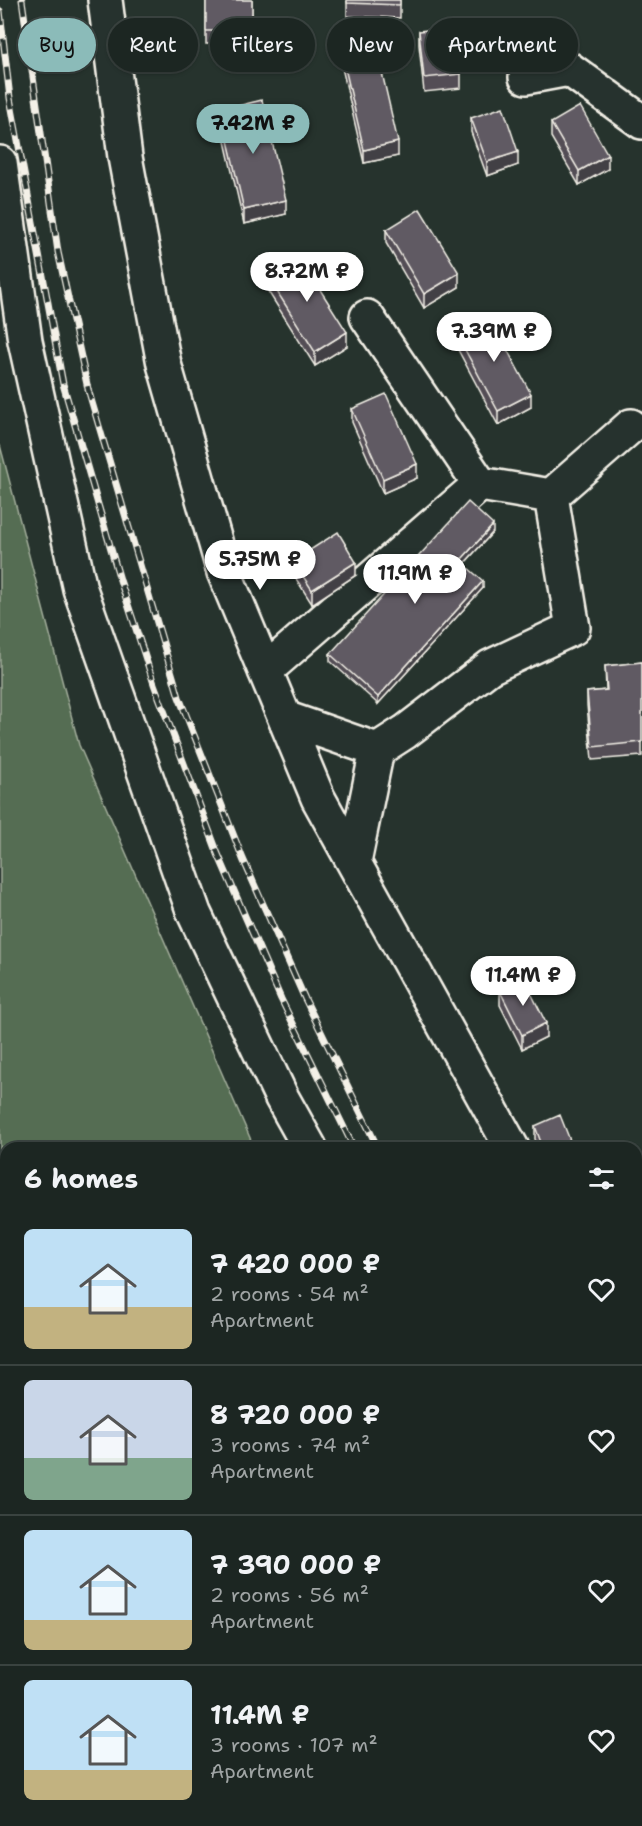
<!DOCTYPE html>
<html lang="en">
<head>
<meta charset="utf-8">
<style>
  body { margin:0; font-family:"Shantell Sans",sans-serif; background:#252e2a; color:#f1f3f6; height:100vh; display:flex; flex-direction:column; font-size:22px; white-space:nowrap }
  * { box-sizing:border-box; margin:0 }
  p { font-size:20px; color:#a0a5a5 }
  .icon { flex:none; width:33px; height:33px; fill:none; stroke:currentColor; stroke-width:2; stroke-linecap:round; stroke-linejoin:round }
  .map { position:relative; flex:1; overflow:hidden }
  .panel { position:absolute; left:0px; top:1142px; width:642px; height:686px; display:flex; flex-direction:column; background:#1c2622; border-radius:18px 18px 0 0; box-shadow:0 2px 4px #0004,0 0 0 2px #3a4340 }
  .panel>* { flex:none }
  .top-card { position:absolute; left:18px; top:18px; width:606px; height:54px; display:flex; gap:12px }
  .price { position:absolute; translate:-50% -51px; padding:0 14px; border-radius:21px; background:#fff; color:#222; font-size:20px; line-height:39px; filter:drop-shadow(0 2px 3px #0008) }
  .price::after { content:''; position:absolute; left:50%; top:36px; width:18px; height:14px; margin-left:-9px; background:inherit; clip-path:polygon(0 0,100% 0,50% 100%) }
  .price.active { background:#8bbbb9; color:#111 }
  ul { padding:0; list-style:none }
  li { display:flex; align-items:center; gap:18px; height:150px; padding:0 24px }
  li+li { border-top:2px solid #3a4340 }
  li span { display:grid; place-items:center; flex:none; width:168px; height:120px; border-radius:9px; color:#555 }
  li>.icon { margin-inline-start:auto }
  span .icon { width:72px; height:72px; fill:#fffc; stroke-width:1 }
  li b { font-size:26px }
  h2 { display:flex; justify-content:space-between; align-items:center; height:72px; padding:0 24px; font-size:26px }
  .pill { padding:0 21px; border-radius:27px; background:#1c2622; box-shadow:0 2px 4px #0004,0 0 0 2px #3a4340; font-size:21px; line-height:54px }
  .pill.active { background:#8bbbb9; color:#111 }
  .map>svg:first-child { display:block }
  .green { fill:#556d52; stroke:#a4af9d; stroke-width:1.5 }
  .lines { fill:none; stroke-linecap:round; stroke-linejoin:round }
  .river { stroke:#476c6c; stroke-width:48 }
  .minor-casing { stroke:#f4f1e8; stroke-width:38 }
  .minor { stroke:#26332d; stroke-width:33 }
  .rail-casing { stroke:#f4f1e8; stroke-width:7 }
  .rail { stroke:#26332d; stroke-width:4.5; stroke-dasharray:14; stroke-linecap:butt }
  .wall { fill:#534d55; stroke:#f4f1e8; stroke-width:1.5 }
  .shaded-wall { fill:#433f45; stroke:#f4f1e8; stroke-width:1.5 }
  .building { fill:#605a63; stroke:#f4f1e8; stroke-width:1.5 }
</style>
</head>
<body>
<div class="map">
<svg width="642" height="1826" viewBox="0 0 642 1826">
  <rect width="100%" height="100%" fill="#26332d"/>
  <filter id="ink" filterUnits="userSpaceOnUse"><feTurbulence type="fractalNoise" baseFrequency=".0167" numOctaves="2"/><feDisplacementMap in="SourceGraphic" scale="12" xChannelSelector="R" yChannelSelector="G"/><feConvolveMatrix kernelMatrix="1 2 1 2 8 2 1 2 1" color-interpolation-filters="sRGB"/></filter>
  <g filter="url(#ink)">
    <path class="green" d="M0 445 79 745 254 1147 6 1148V1821H636V1817L641 1826H0Z"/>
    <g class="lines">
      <path class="river" d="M0 1584 6 1592
        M172 1821 175 1826"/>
      <g class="minor-casing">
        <path id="minor" d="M105 0 125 157 164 364 224 572 318 798 512 1148
          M526 77 569 69 642 122
          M0 163 25 341 80 589 194 913 282 1098 310 1148
          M367 317 480 484
          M265 671 480 484 551 496 631 426
          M285 718 377 750
          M354 862 377 750 405 732 490 667 573 628 551 496
          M636 1372 642 1383
          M636 1719 642 1729"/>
      </g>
      <use href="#minor" class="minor"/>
      <g class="rail-casing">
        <path id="rail" d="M22 0 58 252 88 389 179 697 243 859 305 999 378 1148
          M0 11 10 98 63 384 120 580 154 684 218 854 281 999 354 1148
          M636 1605 642 1615
          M636 1640 642 1650"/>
      </g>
      <use href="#rail" class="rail"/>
    </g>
    <path class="wall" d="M206 0H252V44H206Z
      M347 0H400V18L347 16Z
      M419 31 461 74V88L424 92 419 45Z
      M340 46 398 156 364 163 340 59Z
      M221 110 286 214 244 224 221 124Z
      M471 118 518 165 487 176 471 132Z
      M551 123 608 169 579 185 551 137Z
      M386 230 459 287 424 308 386 243Z
      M266 274 347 346 315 366 266 288Z
      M456 333 531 407 498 425 456 346Z
      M352 409 417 478 383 493 352 422Z
      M493 532 464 564 483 588 378 704 330 661V654Z
      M293 561 356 575 312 604 293 574Z
      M642 662V756L592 760 587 705V692L606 690 605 666Z
      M500 991 546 1037 522 1049 500 1005Z
      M535 1126 573 1148H538L535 1139Z"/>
    <path class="shaded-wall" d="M398 142V156L364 163V150Z
      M518 152V165L487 176V162Z
      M608 155V169L579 185V171Z
      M286 200V214L244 224V210Z
      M459 273V287L424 308V294Z
      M347 332V346L315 366V352Z
      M531 394V407L498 425V411Z
      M417 464V478L383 493V479Z
      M493 525V532L460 568V561Z
      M356 562V575L312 604V590Z
      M483 581V588L378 704V697Z
      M546 1023V1037L522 1049V1035Z"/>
    <path class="building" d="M206 0H252V31H206Z
      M347 0H400V5L347 3Z
      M456 27 461 74 424 78 419 31Z
      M374 38 398 142 364 150 340 46Z
      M262 100 286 200 244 210 221 110Z
      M580 106 608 155 579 171 551 123Z
      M503 107 518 152 487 162 471 118Z
      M420 209 459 273 424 294 386 230Z
      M298 255 347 332 315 352 266 274Z
      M489 316 531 394 498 411 456 333Z
      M386 394 417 464 383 479 352 409Z
      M468 502 493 525 460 561 483 581 378 697 330 654Z
      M338 532 356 562 312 590 293 561Z
      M642 662V742L592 747 587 692 607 690 605 666Z
      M524 979 546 1023 522 1035 500 991Z
      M560 1115 573 1148H543L535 1126Z"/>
  </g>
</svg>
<b class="price active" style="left:253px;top:155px">7.42M ₽</b>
<b class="price" style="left:307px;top:303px">8.72M ₽</b>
<b class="price" style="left:494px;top:363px">7.39M ₽</b>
<b class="price" style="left:260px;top:591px">5.75M ₽</b>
<b class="price" style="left:415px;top:605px">11.9M ₽</b>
<b class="price" style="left:523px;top:1007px">11.4M ₽</b>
<div class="top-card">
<a class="pill active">Buy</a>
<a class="pill">Rent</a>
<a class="pill">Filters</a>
<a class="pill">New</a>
<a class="pill">Apartment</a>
</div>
<section class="panel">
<h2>6 homes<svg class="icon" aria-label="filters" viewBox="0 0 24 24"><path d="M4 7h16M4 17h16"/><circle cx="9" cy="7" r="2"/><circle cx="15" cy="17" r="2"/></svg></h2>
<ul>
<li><span style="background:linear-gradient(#bfe0f5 65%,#c2b280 0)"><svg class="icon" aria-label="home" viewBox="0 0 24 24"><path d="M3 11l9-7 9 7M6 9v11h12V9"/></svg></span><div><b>7 420 000 ₽</b><p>2 rooms · 54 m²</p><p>Apartment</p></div><svg class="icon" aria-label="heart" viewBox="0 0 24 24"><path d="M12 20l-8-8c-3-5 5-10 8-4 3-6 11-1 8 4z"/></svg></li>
<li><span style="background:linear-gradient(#c9d6e8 65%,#7fa58c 0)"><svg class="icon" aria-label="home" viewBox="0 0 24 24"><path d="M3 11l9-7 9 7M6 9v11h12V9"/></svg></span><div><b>8 720 000 ₽</b><p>3 rooms · 74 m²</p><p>Apartment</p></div><svg class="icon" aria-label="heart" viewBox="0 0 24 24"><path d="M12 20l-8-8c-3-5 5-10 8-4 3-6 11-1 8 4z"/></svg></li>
<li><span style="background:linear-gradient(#bfe0f5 75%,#c2b280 0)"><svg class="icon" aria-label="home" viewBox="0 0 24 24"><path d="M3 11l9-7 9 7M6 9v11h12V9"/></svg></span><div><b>7 390 000 ₽</b><p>2 rooms · 56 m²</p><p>Apartment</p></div><svg class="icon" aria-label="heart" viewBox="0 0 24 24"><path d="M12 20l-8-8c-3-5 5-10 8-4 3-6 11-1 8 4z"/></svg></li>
<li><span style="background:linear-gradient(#bfe0f5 75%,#c2b280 0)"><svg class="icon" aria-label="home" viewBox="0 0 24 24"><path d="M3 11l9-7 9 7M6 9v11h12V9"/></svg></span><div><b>11.4M ₽</b><p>3 rooms · 107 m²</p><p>Apartment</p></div><svg class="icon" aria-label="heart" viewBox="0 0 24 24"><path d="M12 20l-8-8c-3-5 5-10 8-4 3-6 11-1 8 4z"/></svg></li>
</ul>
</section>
</div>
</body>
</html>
